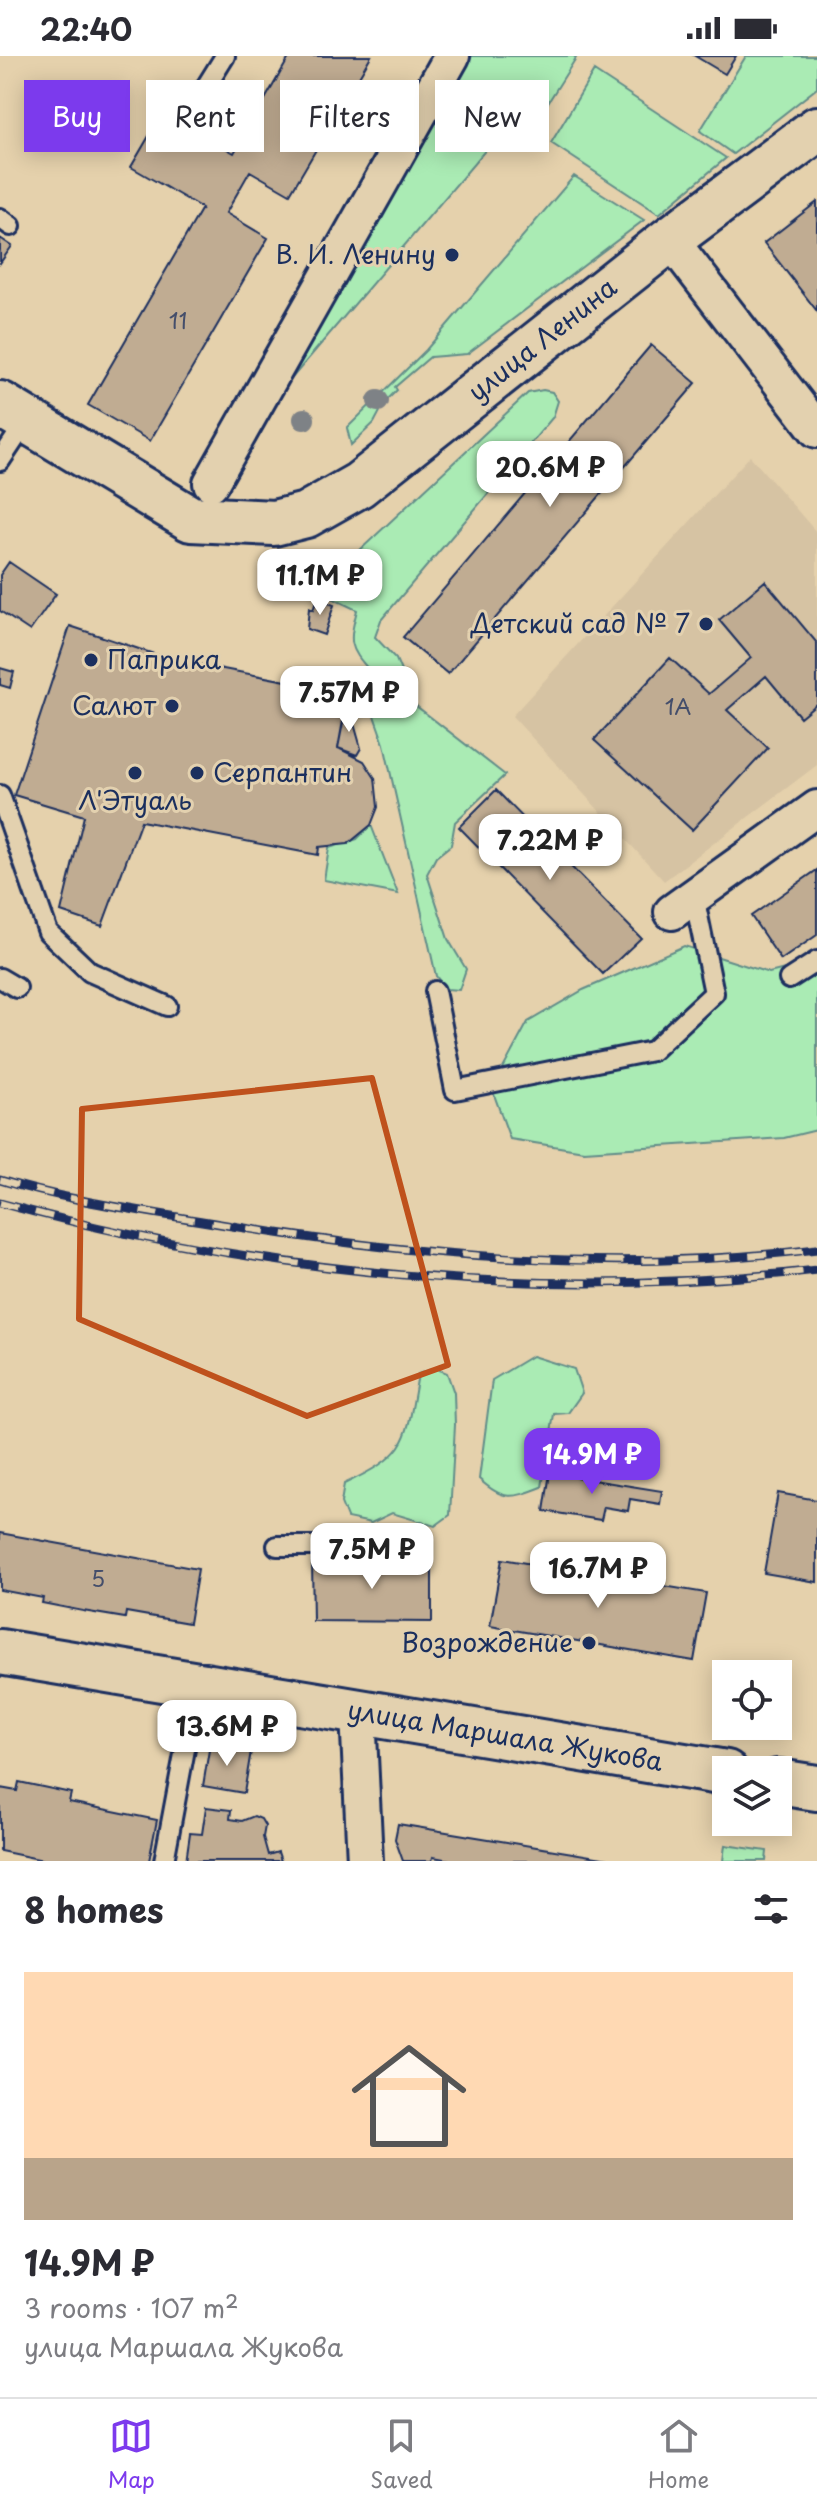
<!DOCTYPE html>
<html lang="en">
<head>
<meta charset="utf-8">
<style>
  body { margin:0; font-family:"Playpen Sans",sans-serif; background:#f2f2f3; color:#2b2b33; height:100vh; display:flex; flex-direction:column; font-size:30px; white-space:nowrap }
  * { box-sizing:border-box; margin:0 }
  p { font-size:26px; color:#7c7c81 }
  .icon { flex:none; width:44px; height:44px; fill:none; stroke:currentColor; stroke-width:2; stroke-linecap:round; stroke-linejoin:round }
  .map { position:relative; height:1805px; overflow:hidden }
  .sheet { display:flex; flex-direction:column; background:#fff; flex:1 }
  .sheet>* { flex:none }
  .top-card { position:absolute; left:24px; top:24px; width:770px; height:72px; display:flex; gap:16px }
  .fabs { position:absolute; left:712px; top:1604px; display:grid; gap:16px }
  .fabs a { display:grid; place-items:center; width:80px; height:80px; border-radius:0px; background:#fff; box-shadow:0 4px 20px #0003; font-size:40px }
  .price { position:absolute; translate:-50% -68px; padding:0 18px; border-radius:16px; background:#fff; color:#222; font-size:26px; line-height:52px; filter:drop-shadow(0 2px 4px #0008) }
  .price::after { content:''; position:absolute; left:50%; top:48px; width:24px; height:18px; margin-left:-12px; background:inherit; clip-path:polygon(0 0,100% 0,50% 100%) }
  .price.selected { background:#7c3aed; color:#fff }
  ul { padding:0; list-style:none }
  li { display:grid; align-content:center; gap:16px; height:424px; padding:0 24px }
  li+li { border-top:2px solid #e1e1e2 }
  li span { display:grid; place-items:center; height:248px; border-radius:0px; color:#555 }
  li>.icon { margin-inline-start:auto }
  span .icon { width:144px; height:144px; fill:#fffc; stroke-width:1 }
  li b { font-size:34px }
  h2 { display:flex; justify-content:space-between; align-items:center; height:96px; padding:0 24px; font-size:34px }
  .chip { padding:0 28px; border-radius:0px; background:#fff; box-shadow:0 4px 20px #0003; font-size:28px; line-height:72px }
  .chip.selected { background:#7c3aed; color:#fff }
  .status { display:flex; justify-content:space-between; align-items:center; height:56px; padding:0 40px; background:#fff; direction:ltr }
  .status svg { height:22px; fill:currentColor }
  .tabs { display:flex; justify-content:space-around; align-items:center; height:112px; border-top:2px solid #e1e1e2; background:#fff; font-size:22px; color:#7c7c81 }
  .tabs a { display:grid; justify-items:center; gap:4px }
  .tabs .selected { color:#7c3aed }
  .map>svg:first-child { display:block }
  .built { fill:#d6c3a3 }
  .green { fill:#aaebb4; stroke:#628d89; stroke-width:2 }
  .building { fill:#c0ac92; stroke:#1b2f5e; stroke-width:2 }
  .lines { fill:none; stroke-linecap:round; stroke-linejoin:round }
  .lane-casing { stroke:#1b2f5e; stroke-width:24 }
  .street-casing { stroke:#1b2f5e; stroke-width:40 }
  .secondary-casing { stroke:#1b2f5e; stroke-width:50 }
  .lane { stroke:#e3d1af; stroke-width:18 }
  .street { stroke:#e3d1af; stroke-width:34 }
  .secondary { stroke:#e3d1af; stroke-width:44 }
  .rail-casing { stroke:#1b2f5e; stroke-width:9 }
  .rail { stroke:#e3d1af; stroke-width:6; stroke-dasharray:18; stroke-linecap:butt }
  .tree { fill:#7e8286 }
  .marked { fill:none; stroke:#bf511c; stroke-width:6; stroke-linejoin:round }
  .poi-dot { fill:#1b2f5e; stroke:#e3d1af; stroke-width:3 }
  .labels { text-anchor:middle; stroke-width:6; stroke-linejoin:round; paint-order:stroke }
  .number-label { font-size:22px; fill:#444e6b }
  .poi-label { font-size:26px; fill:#1b2f5e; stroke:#e3d1af; text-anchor:end }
  .street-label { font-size:26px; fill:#1b2f5e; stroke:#e3d1af }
</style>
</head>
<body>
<div class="status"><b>22:40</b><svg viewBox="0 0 49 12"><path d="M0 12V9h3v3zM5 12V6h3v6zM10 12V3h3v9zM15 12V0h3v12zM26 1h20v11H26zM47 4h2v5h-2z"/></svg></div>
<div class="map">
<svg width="817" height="1805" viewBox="0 0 817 1805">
  <rect width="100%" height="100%" fill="#e5d1ac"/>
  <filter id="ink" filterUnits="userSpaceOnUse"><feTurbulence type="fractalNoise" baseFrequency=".0125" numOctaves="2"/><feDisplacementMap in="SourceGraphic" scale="16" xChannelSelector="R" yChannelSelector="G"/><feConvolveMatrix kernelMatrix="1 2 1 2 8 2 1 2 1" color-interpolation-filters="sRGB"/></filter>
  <g filter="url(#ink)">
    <path class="built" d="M750 400 817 477V709L664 825 512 660Z"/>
    <path class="green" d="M472 0H574L576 2 532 72 457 26Z
      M746 0H817V32L733 98 700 75Z
      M594 15 726 102 659 158 551 87Z
      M445 43 500 77 269 349Z
      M574 120 644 164 467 298 430 301 395 331 397 334 385 346 374 367 351 389 347 372 426 294Z
      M543 334 552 336 558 345 553 361 381 564 375 581 396 603 415 649 505 719 455 766 451 789 436 801 427 818 448 883 466 913 459 934 446 933 436 920 384 688 370 648 371 616C348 591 349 586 357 554L334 543 328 524 528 337Z
      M371 769 398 838 324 824 329 792 357 783Z
      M684 890 769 917 817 905V1074L784 1082 584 1095 510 1083 492 1033 528 966 583 934Z
      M532 1300 574 1313 582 1337 568 1357 554 1358 542 1431C512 1443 503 1445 479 1423L492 1324Z
      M435 1312 447 1317 454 1337 455 1369 450 1459 435 1470 392 1457 371 1467 347 1462 341 1447 344 1428C410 1397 406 1386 418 1318Z
      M725 1789 767 1795 766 1805H723Z"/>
    <path class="building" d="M290 0H371L290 138 250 115 226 157 268 182 150 385 88 349 202 152 131 111 163 56 234 97Z
      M695 0H736L725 18Z
      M817 146V255L764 187Z
      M0 182 12 190 0 207Z
      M651 289 696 327 448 618 403 581Z
      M9 506 56 538 30 575 0 555V519Z
      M765 525 817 587V647L800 661 766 620 727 654 768 692 692 774 594 684 670 602 709 638 751 602 719 564Z
      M317 543 334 549 324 579 307 573 309 552 313 554Z
      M70 570 166 602 349 637 338 692 364 705 375 722 378 751 371 769 348 788 319 791 318 799 141 765 102 870 61 856 84 760 14 739Z
      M0 612 14 616 10 632 0 629Z
      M347 643 361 692 357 699 338 692Z
      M496 734 641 882 603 918 459 771Z
      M817 814V879L781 904 751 860Z
      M550 1417 662 1435 660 1448 630 1443 628 1455 604 1451 601 1464 544 1455Z
      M778 1437 817 1444V1526L764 1517Z
      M0 1477 198 1513 189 1567 126 1556 125 1562 83 1555 42 1547 43 1542 0 1534Z
      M502 1503 706 1537 694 1605 490 1570Z
      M312 1504H432V1566L313 1565Z
      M210 1688 251 1695 244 1737 203 1730Z
      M19 1726 71 1737 69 1746 157 1764 149 1805H48L0 1795V1732L17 1735Z
      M206 1751 231 1754 230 1763 242 1765 254 1760 261 1763 265 1770 263 1781 268 1799 278 1796 281 1805H186L190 1777 202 1778Z
      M398 1768 615 1804V1805H455L433 1801 432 1805H403L395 1783Z"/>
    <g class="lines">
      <g class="lane-casing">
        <path id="lane" d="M202 37 225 0
          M0 162 11 170
          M0 405 26 366
          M0 739 48 876 90 916 167 950
          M0 922 17 932
          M789 923 817 905
          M435 935 455 1034 652 995 714 937 694 840
          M277 1490H371
          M164 1805 197 1629"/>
      </g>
      <g class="street-casing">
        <path id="street" d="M670 183 817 374
          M211 427 452 0
          M672 856 817 752
          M358 1657 365 1805"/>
      </g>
      <g class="secondary-casing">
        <g id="secondary">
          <path id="s1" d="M0 348 191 463 274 467 306 459 359 429 670 183 817 73"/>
          <path id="s2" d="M0 1596 726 1717"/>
          <path d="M778 1726 817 1732"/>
        </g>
      </g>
      <use href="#lane" class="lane"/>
      <use href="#street" class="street"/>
      <use href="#secondary" class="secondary"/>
      <g class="rail-casing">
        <path id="rail" d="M0 1124C68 1145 138 1154 208 1166 408 1200 614 1218 817 1193
          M0 1147C264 1219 545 1245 817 1214"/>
      </g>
      <use href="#rail" class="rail"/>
    </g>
    <g class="tree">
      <circle cx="378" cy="345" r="11"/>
      <circle cx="304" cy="363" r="11"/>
    </g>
  </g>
  <path class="marked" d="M372 1022 448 1309 307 1360 79 1263 82 1053Z"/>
  <g class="poi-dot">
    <circle cx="452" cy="199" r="8"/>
    <circle cx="706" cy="568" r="8"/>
    <circle cx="91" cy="604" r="8"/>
    <circle cx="172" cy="650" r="8"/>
    <circle cx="135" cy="717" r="8"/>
    <circle cx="197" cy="717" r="8"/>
    <circle cx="589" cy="1587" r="8"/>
  </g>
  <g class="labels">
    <g class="number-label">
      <text x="178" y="273">11</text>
      <text x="678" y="659">1А</text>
      <text x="98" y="1531">5</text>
    </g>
    <g class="poi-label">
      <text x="436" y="208">В. И. Ленину</text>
      <text x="690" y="577">Детский сад № 7</text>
      <text x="107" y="613" text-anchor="start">Паприка</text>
      <text x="156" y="659">Салют</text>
      <text x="213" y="726" text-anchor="start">Серпантин</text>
      <text x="135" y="754" text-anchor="middle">Л'Этуаль</text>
      <text x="573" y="1596">Возрождение</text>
    </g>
    <g class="street-label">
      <text dy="9" stroke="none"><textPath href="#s1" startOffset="634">улица Ленина</textPath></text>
      <text dy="9" stroke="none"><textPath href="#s2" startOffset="512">улица Маршала Жукова</textPath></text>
    </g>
  </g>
</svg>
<div class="fabs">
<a><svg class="icon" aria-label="locate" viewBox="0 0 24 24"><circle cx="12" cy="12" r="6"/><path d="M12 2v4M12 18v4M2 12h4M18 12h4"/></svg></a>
<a><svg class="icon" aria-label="layers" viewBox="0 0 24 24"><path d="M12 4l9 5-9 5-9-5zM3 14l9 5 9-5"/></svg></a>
</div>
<b class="price" style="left:550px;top:453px">20.6M ₽</b>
<b class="price" style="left:320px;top:561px">11.1M ₽</b>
<b class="price" style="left:349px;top:678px">7.57M ₽</b>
<b class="price" style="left:550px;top:826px">7.22M ₽</b>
<b class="price selected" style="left:592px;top:1440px">14.9M ₽</b>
<b class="price" style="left:372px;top:1535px">7.5M ₽</b>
<b class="price" style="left:598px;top:1554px">16.7M ₽</b>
<b class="price" style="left:227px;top:1712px">13.6M ₽</b>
<div class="top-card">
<a class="chip selected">Buy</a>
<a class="chip">Rent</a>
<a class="chip">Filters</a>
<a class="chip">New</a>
</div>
</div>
<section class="sheet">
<h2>8 homes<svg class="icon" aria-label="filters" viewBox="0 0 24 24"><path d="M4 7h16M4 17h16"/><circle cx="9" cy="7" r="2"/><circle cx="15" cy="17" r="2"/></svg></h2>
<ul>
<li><span style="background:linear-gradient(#ffd9b3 75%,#b9a48a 0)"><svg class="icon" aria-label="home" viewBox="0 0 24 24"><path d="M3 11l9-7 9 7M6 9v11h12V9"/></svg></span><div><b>14.9M ₽</b><p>3 rooms · 107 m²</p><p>улица Маршала Жукова</p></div></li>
</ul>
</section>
<nav class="tabs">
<a class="selected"><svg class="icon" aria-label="map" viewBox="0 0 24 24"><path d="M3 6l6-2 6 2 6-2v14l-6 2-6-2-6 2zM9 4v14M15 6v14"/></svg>Map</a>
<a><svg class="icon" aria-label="saved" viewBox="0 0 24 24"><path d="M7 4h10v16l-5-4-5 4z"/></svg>Saved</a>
<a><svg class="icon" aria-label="home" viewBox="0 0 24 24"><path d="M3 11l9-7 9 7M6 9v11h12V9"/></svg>Home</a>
</nav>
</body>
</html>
